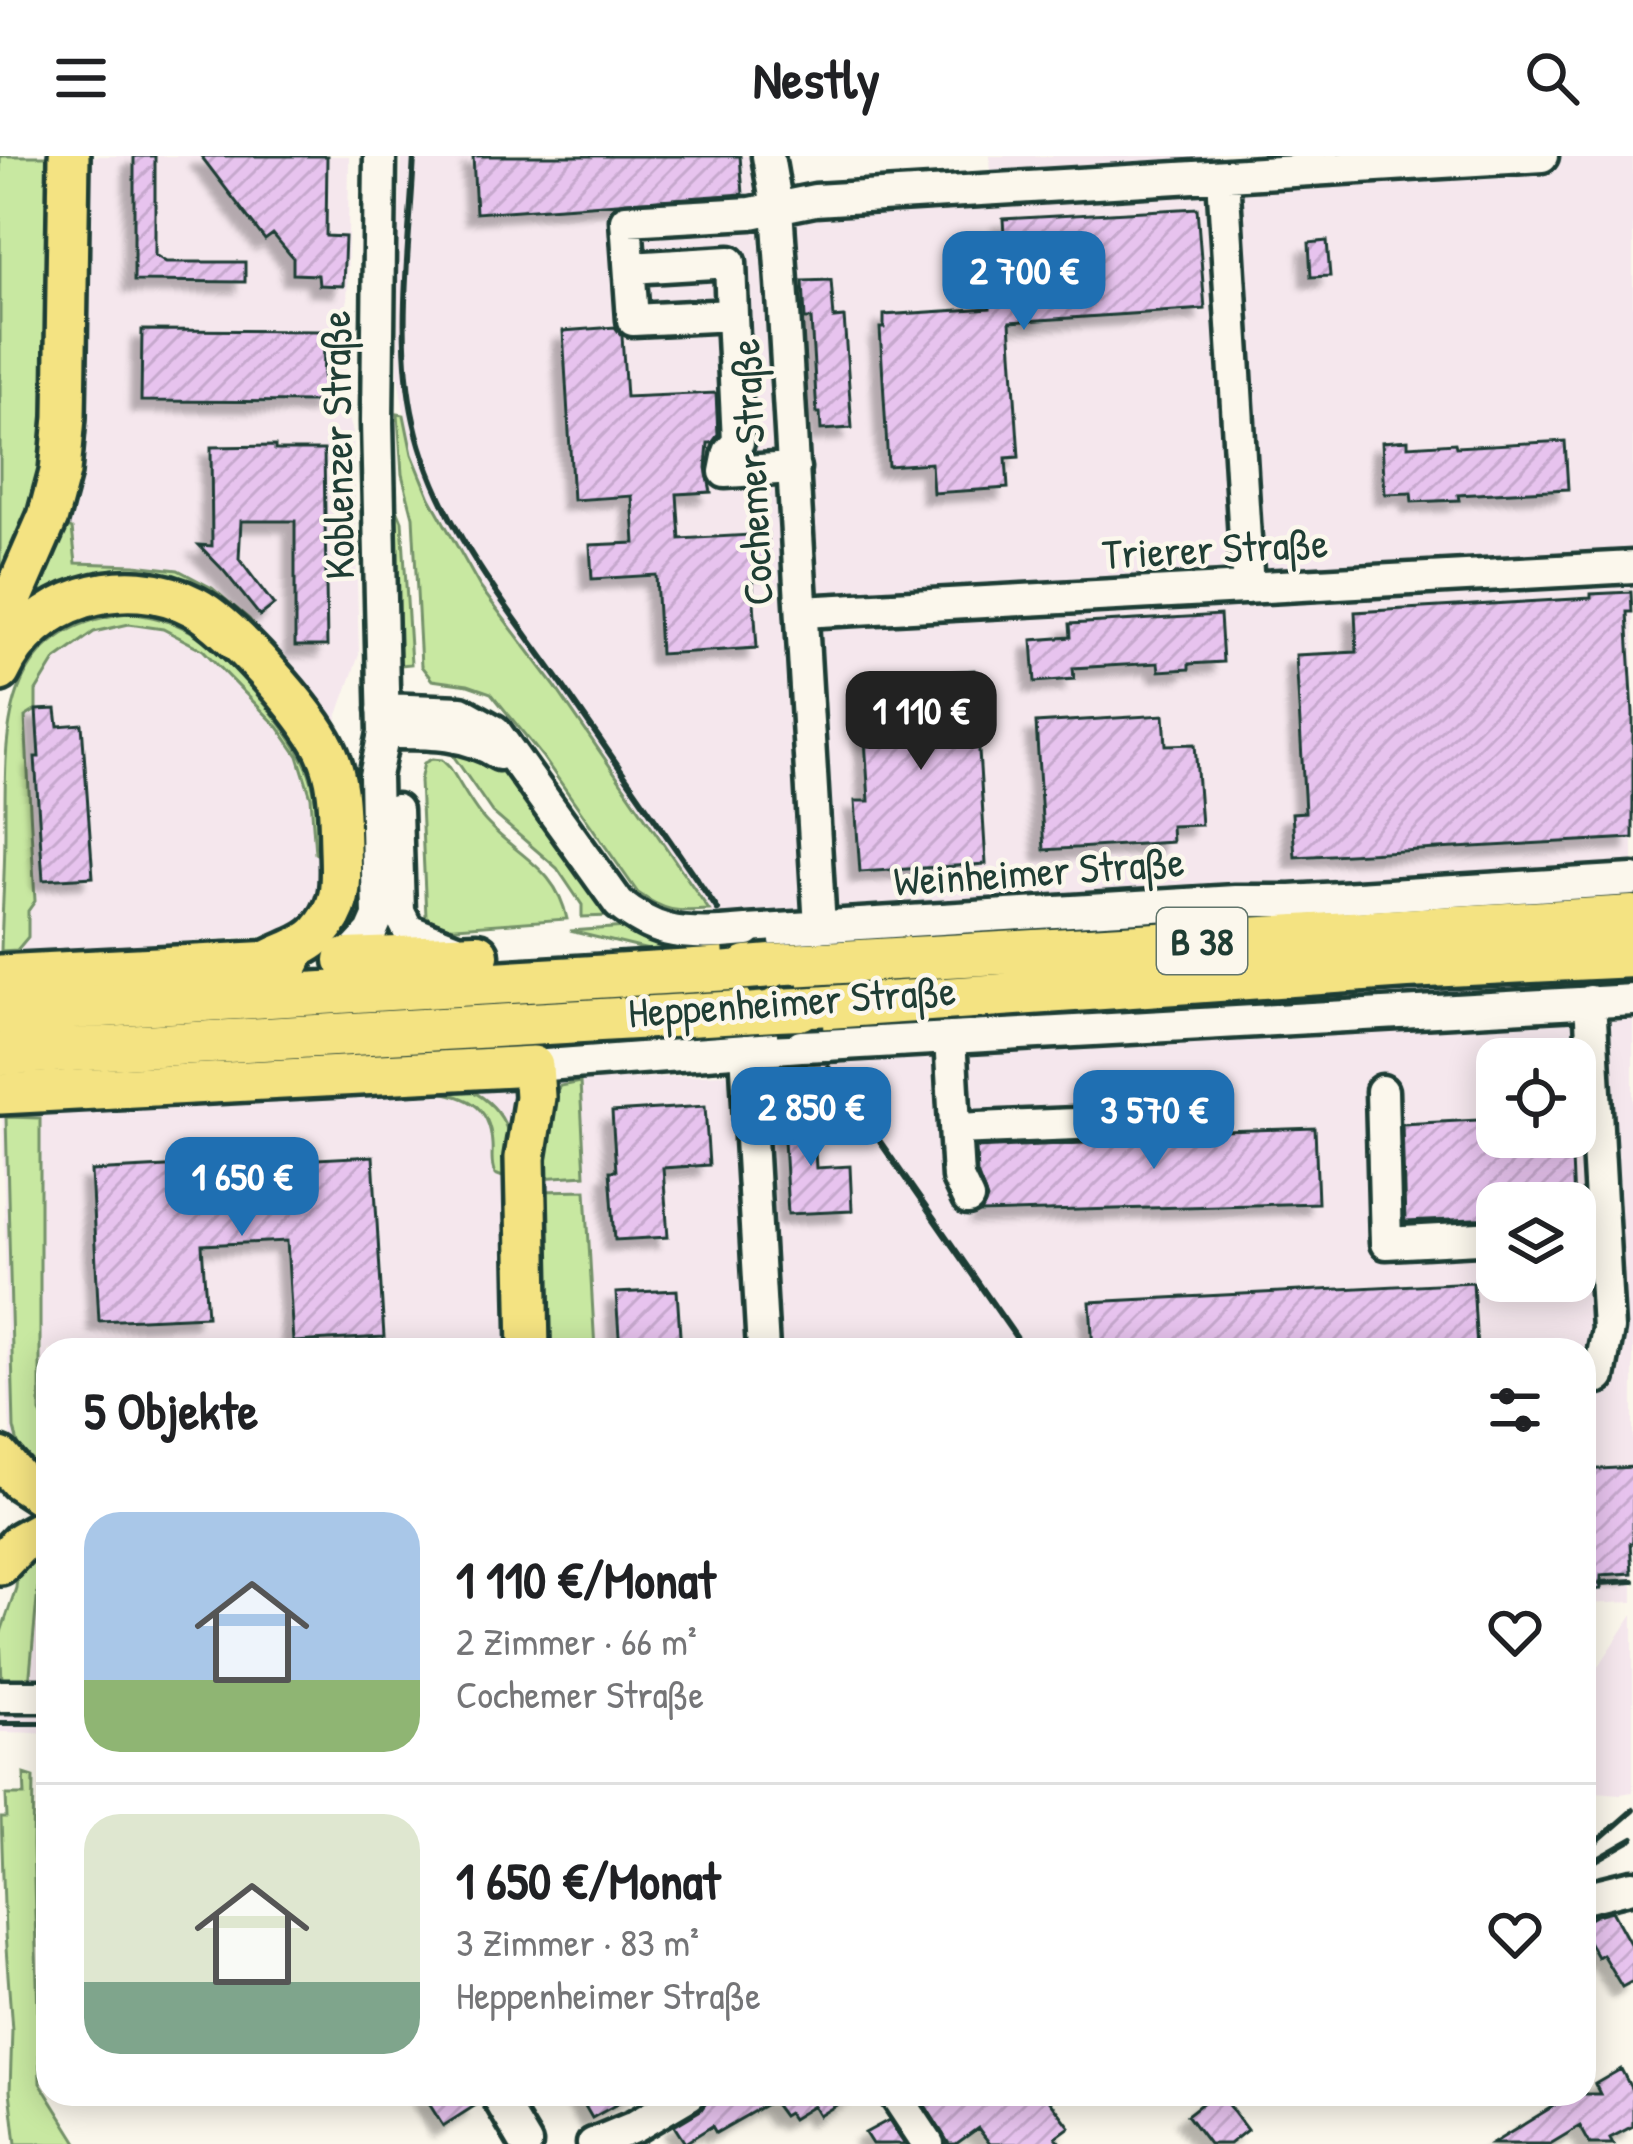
<!DOCTYPE html>
<html lang="de">
<head>
<meta charset="utf-8">
<style>
  body { margin:0; font-family:"Patrick Hand",sans-serif; background:#f2f2f2; color:#202124; height:100vh; display:flex; flex-direction:column; font-size:45px; white-space:nowrap }
  * { box-sizing:border-box; margin:0 }
  p { font-size:39px; color:#757577 }
  .icon { flex:none; width:66px; height:66px; fill:none; stroke:currentColor; stroke-width:2; stroke-linecap:round; stroke-linejoin:round }
  .map { position:relative; flex:1; overflow:hidden }
  .side { position:absolute; left:36px; top:1182px; width:1560px; height:768px; display:flex; flex-direction:column; background:#fff; border-radius:36px; box-shadow:0 6px 30px #0003 }
  .side>* { flex:none }
  .tools { position:absolute; left:1476px; top:882px; display:grid; gap:24px }
  .tools a { display:grid; place-items:center; width:120px; height:120px; border-radius:24px; background:#fff; box-shadow:0 6px 30px #0003; font-size:60px }
  .price { position:absolute; translate:-50% -102px; padding:0 27px; border-radius:24px; background:#1f6fb2; color:#fff; font-size:39px; line-height:78px; filter:drop-shadow(0 3px 6px #0008) }
  .price::after { content:''; position:absolute; left:50%; top:72px; width:36px; height:27px; margin-left:-18px; background:inherit; clip-path:polygon(0 0,100% 0,50% 100%) }
  .price.active { background:#222; color:#fff }
  ul { padding:0; list-style:none }
  li { display:flex; align-items:center; gap:36px; height:300px; padding:0 48px }
  li+li { border-top:3px solid #e0e0e0 }
  li span { display:grid; place-items:center; flex:none; width:336px; height:240px; border-radius:36px; color:#555 }
  li>.icon { margin-inline-start:auto }
  span .icon { width:144px; height:144px; fill:#fffc; stroke-width:1 }
  li b { font-size:51px }
  h2 { display:flex; justify-content:space-between; align-items:center; height:144px; padding:0 48px; font-size:51px }
  header { display:flex; justify-content:space-between; align-items:center; height:156px; padding:0 48px; background:#fff; font-size:54px; font-weight:700 }
  .map>svg:first-child { display:block }
  .built { fill:#f5e7ed; fill-rule:evenodd }
  .grass { fill:#c8e8a1; stroke:#74926a; stroke-width:3 }
  .building { fill:url(#building-hatch); stroke:#1f3d34; stroke-width:3; filter:url(#shadow) }
  .lines { fill:none; stroke-linecap:round; stroke-linejoin:round }
  .minor-casing { stroke:#1f3d34; stroke-width:39 }
  .major-casing { stroke:#1f3d34; stroke-width:48 }
  .highway-casing { stroke:#1f3d34; stroke-width:51 }
  .minor { stroke:#fbf7ec; stroke-width:30 }
  .major { stroke:#f4e382; stroke-width:39 }
  .highway { stroke:#f4e382; stroke-width:42 }
  .rail { stroke:#1f3d34; stroke-width:6 }
  .minor-bridge-casing { stroke:#1f3d34; stroke-width:39; stroke-linecap:butt }
  .highway-bridge-casing { stroke:#1f3d34; stroke-width:51; stroke-linecap:butt }
  .minor-bridge { stroke:#fbf7ec; stroke-width:30 }
  .highway-bridge { stroke:#f4e382; stroke-width:42 }
  .labels { text-anchor:middle; stroke-width:9; stroke-linejoin:round; paint-order:stroke }
  .shield { fill:#fbf7ec; stroke:#61756b; stroke-width:3 }
  .shield-label { font-size:39px; font-weight:bold; fill:#1f3d34 }
  .street-label { font-size:42px; fill:#1f3d34; stroke:#fbf7ec }
</style>
</head>
<body>
<header><svg class="icon" aria-label="menu" viewBox="0 0 24 24"><path d="M4 6h16M4 12h16M4 18h16"/></svg>Nestly<svg class="icon" aria-label="search" viewBox="0 0 24 24"><circle cx="10" cy="10" r="6"/><path d="M15 15l6 6"/></svg></header>
<div class="map">
<svg width="1633" height="1988" viewBox="0 0 1633 1988">
  <defs>
    <pattern id="building-hatch" width="6" height="6" patternUnits="userSpaceOnUse" patternTransform="scale(3)"><rect width="6" height="6" fill="#e7c3ee"/><path d="M-1 1l2-2M0 6l6-6M5 7l2-2" fill="none" stroke="#c6a8cd"/></pattern>
    <filter id="shadow"><feDropShadow dx="-10" dy="10" stdDeviation="3" flood-color="#0004"/></filter>
  </defs>
  <rect width="100%" height="100%" fill="#fbf7ec"/>
  <filter id="ink" filterUnits="userSpaceOnUse"><feTurbulence type="fractalNoise" baseFrequency=".00833" numOctaves="2"/><feDisplacementMap in="SourceGraphic" scale="24" xChannelSelector="R" yChannelSelector="G"/><feConvolveMatrix kernelMatrix="1 2 1 2 8 2 1 2 1" color-interpolation-filters="sRGB"/></filter>
  <g filter="url(#ink)">
    <path class="built" d="M86 0H349L346 252 353 276 359 499 319 613 320 720 317 745 305 764 289 773 261 780 22 797 15 566 83 313Z
      M402 0H755L766 49 992 42 990 0H1633V1446L1584 1448V1194H595L586 1035 509 1160 504 1194H48V1271L40 1256 7 961 14 1272 23 1306 12 1296 9 1260 2 954 820 913 554 529 480 431 430 342 412 298 398 222V75ZM1497 903H1575V981H1497ZM1497 1047H1575V1125H1497Z
      M48 1422V1535L0 1536V1484L2 1526 38 1432Z
      M1633 1458V1636L1620 1638 1584 1635V1533Z
      M0 1550H48V1577L0 1576Z"/>
    <path class="grass" d="M0 0H60L56 288 0 451Z
      M398 258 404 259 412 298 430 342 480 431 554 529 709 754C676 756 665 756 638 737L542 600 491 537 468 529 432 524 421 510 413 361 402 318Z
      M393 343 402 365 411 508 399 509Z
      M55 365 72 373 76 407 135 409 178 414 212 432 249 463 325 558 352 632 358 752 345 749 346 637 197 440 10 473Z
      M128 457C150 460 170 464 190 475 225 496 296 579 309 617 318 643 318 673 320 700L315 697 311 641 298 600 278 571 203 494 163 473 129 468 94 476 55 504 36 535V554L25 561 35 745 28 755V781L17 794 1 795C2 755 5 715 5 675 5 572 0 473 128 457Z
      M435 587 488 601 511 621 610 760 582 761V749L557 712 492 656 452 598Z
      M432 603 442 604 450 612C462 630 473 653 488 668 519 701 557 713 567 763L442 772 426 760 420 625 424 607Z
      M627 771 730 788 734 794 669 799 570 775Z
      M580 926 585 1019 540 1022 544 951 560 930Z
      M463 931C503 947 519 982 508 1023L495 1018C490 1007 493 1000 492 988 490 946 464 940 428 934Z
      M6 961 40 962V1256L48 1271V1326L23 1307 14 1272Z
      M586 1034 595 1194H545L541 1035Z
      M48 1384V1422L38 1432 29 1529 2 1526 0 1479 16 1432 18 1408Z
      M24 1618 34 1621 33 1690 40 1927 78 1988H16L10 1935 12 1874 5 1778 1 1662H7L6 1639H25Z"/>
    <path class="building" d="M134 0H155V99L166 106H245V126L134 125Z
      M201 0H327L326 80 345 81 343 130 319 129 318 119 293 118V102L273 78 265 84Z
      M473 0H740L743 38 476 57Z
      M1197 52 1205 153 1010 166 1019 301 1006 302 1008 332 933 337 931 307 888 310 880 172H884V159L990 152V139L1008 138 1003 63Z
      M1327 85 1330 120 1311 121 1309 87Z
      M831 124 834 162 844 161 852 272 821 274 820 257H817L811 163H805L803 125Z
      M615 171 622 180 626 241 716 237 718 279 712 287H708L706 312 711 336 677 338 680 383 768 378 770 412 752 414 757 492 660 498 656 419 592 423 590 389 635 387 632 340 573 344 563 175Z
      M142 174 324 175 323 246 141 245Z
      M1408 284V290L1455 287 1456 291 1565 285 1568 333 1458 339 1459 344 1412 346 1411 337 1385 338 1382 286Z
      M275 290V294H324L327 490H295V365H241L239 403 274 449 260 460 224 415 199 389 212 390 211 291Z
      M1631 436 1632 456H1627L1633 557V682L1295 701 1292 657 1305 656 1296 499 1357 496 1355 456 1591 442V438Z
      M1220 459 1223 506 1189 508V513L1159 515 1158 507 1073 512 1074 523 1035 526 1032 484 1071 481 1070 468Z
      M974 514 986 708 860 716 855 645H869L861 521Z
      M56 553 58 570 82 568 93 721 43 724 35 601H39L36 554Z
      M1164 559 1166 589 1195 588 1201 669 1171 670 1172 686 1044 694 1036 567Z
      M801 945 813 962 816 1012 850 1010 852 1055 788 1058 782 947Z
      M705 950 709 1009 663 1012 668 1081 615 1084 610 1015H616L612 956Z
      M1497 963V981H1571L1574 1047H1497V1062L1405 1066 1402 968Z
      M1315 972 1318 1047 981 1057 987 1043 977 1017 976 992 1149 984 1163 977Z
      M373 1000 384 1181 293 1186 287 1085 202 1089 207 1160 99 1165 91 1015Z
      M1473 1126 1477 1194H1093L1090 1146Z
      M677 1134 681 1194H620L616 1137Z
      M1633 1311V1387H1630L1632 1417 1601 1419V1433L1584 1434V1314Z
      M1612 1755 1633 1793V1825L1622 1831 1602 1798 1597 1801 1584 1778V1766L1597 1759Z
      M1621 1913 1633 1936V1970L1610 1982 1613 1988H1590L1580 1970 1550 1988H1492L1573 1938H1600L1595 1928Z
      M423 1938H470L476 1949 443 1970Z
      M578 1938H635L592 1962Z
      M712 1938H854L819 1960 813 1950 792 1963 788 1957 783 1960 772 1945 716 1977 712 1970 685 1987 674 1970 701 1954Z
      M918 1938H1045L1070 1971 1056 1981 1062 1988H990L978 1972 956 1988H949Z
      M1214 1938H1220L1247 1974 1229 1988H1209L1187 1959Z
      M889 1964 905 1988H872L865 1977Z"/>
    <g class="lines">
      <g class="minor-casing">
        <path id="minor" d="M768 0 777 52 784 156 820 771
          M1223 20 1248 432
          M630 112 730 106 732 159
          M794 312 725 316 729 296 738 286 732 159 633 164 626 64 751 57 815 44 1542 0
          M802 456 1633 411
          M383 553 461 556 495 575 619 748C654 776 678 779 722 777
          M384 577C424 577 464 575 499 598
          M396 654 399 756 408 774 456 793
          M747 775 1235 745H1291L1633 724
          M346 804 371 777 378 761 375 620 384 577 377 266 380 0
          M1590 845 1608 1173 1599 1221
          M950 882 958 1022 968 1043
          M825 889 1633 844
          M746 894 763 1194
          M533 910 801 890
          M1382 935 1386 1087 1497 1081
          M956 973 1148 965
          M0 1540H48
          M1584 1742 1633 1730
          M895 1938 928 1988
          M497 1939 526 1988
          M593 1988 634 1971 690 1938"/>
      </g>
      <g class="major-casing">
        <path id="major" d="M0 471 48 361 60 316 65 261 69 0
          M0 515C33 442 125 414 195 451 230 469 308 557 325 593 340 623 339 659 340 692 341 728 344 749 318 778 307 790 285 796 270 804
          M0 819 292 804
          M0 938 533 910 535 941 525 1002 529 1194
          M0 1302 19 1324 48 1343
          M0 1408 21 1386 48 1371"/>
      </g>
      <g class="highway-casing">
        <path id="highway" d="M346 804 477 799
          M772 810 1633 761
          M800 853 1407 811 1633 800
          M0 856 747 812
          M0 898 776 854"/>
      </g>
      <use href="#minor" class="minor"/>
      <use href="#major" class="major"/>
      <use href="#highway" class="highway"/>
      <path class="rail" d="M414 0C410 87 395 180 414 265 435 362 500 441 556 520 610 598 664 676 718 754
        M828 911 1025 1194
        M1601 1427 1633 1425
        M0 1567H48
        M1584 1697 1633 1654
        M1584 1711 1633 1683"/>
      <g class="minor-bridge-casing">
        <path id="minor-bridge" d="M722 777 747 775
          M801 890 825 889"/>
      </g>
      <g class="highway-bridge-casing">
        <path id="highway-bridge" d="M747 812 772 810
          M776 854 800 853"/>
      </g>
      <use href="#minor-bridge" class="minor-bridge"/>
      <use href="#highway-bridge" class="highway-bridge"/>
    </g>
  </g>
  <g class="labels">
    <rect class="shield" x="1157" y="752" width="90" height="66" rx="9"/>
    <g class="shield-label">
      <text x="1202" y="799">B 38</text>
    </g>
    <g class="street-label">
      <text transform="translate(337 289) rotate(-91)" y="15">Koblenzer Straße</text>
      <text transform="translate(751 316) rotate(-93)" y="15">Cochemer Straße</text>
      <text transform="translate(1215 392) rotate(-3)" y="15">Trierer Straße</text>
      <text transform="translate(1039 715) rotate(-4)" y="15">Weinheimer Straße</text>
      <text transform="translate(792 845) rotate(-4)" y="15">Heppenheimer Straße</text>
    </g>
  </g>
</svg>
<div class="tools">
<a><svg class="icon" aria-label="locate" viewBox="0 0 24 24"><circle cx="12" cy="12" r="6"/><path d="M12 2v4M12 18v4M2 12h4M18 12h4"/></svg></a>
<a><svg class="icon" aria-label="layers" viewBox="0 0 24 24"><path d="M12 4l9 5-9 5-9-5zM3 14l9 5 9-5"/></svg></a>
</div>
<b class="price" style="left:1024px;top:177px">2 700 €</b>
<b class="price active" style="left:921px;top:617px">1 110 €</b>
<b class="price" style="left:811px;top:1013px">2 850 €</b>
<b class="price" style="left:1154px;top:1016px">3 570 €</b>
<b class="price" style="left:242px;top:1083px">1 650 €</b>
<section class="side">
<h2>5 Objekte<svg class="icon" aria-label="filters" viewBox="0 0 24 24"><path d="M4 7h16M4 17h16"/><circle cx="9" cy="7" r="2"/><circle cx="15" cy="17" r="2"/></svg></h2>
<ul>
<li><span style="background:linear-gradient(#a9c7e8 70%,#8fb573 0)"><svg class="icon" aria-label="home" viewBox="0 0 24 24"><path d="M3 11l9-7 9 7M6 9v11h12V9"/></svg></span><div><b>1 110 €/Monat</b><p>2 Zimmer · 66 m²</p><p>Cochemer Straße</p></div><svg class="icon" aria-label="heart" viewBox="0 0 24 24"><path d="M12 20l-8-8c-3-5 5-10 8-4 3-6 11-1 8 4z"/></svg></li>
<li><span style="background:linear-gradient(#dfe7d0 70%,#7fa58c 0)"><svg class="icon" aria-label="home" viewBox="0 0 24 24"><path d="M3 11l9-7 9 7M6 9v11h12V9"/></svg></span><div><b>1 650 €/Monat</b><p>3 Zimmer · 83 m²</p><p>Heppenheimer Straße</p></div><svg class="icon" aria-label="heart" viewBox="0 0 24 24"><path d="M12 20l-8-8c-3-5 5-10 8-4 3-6 11-1 8 4z"/></svg></li>
</ul>
</section>
</div>
</body>
</html>
